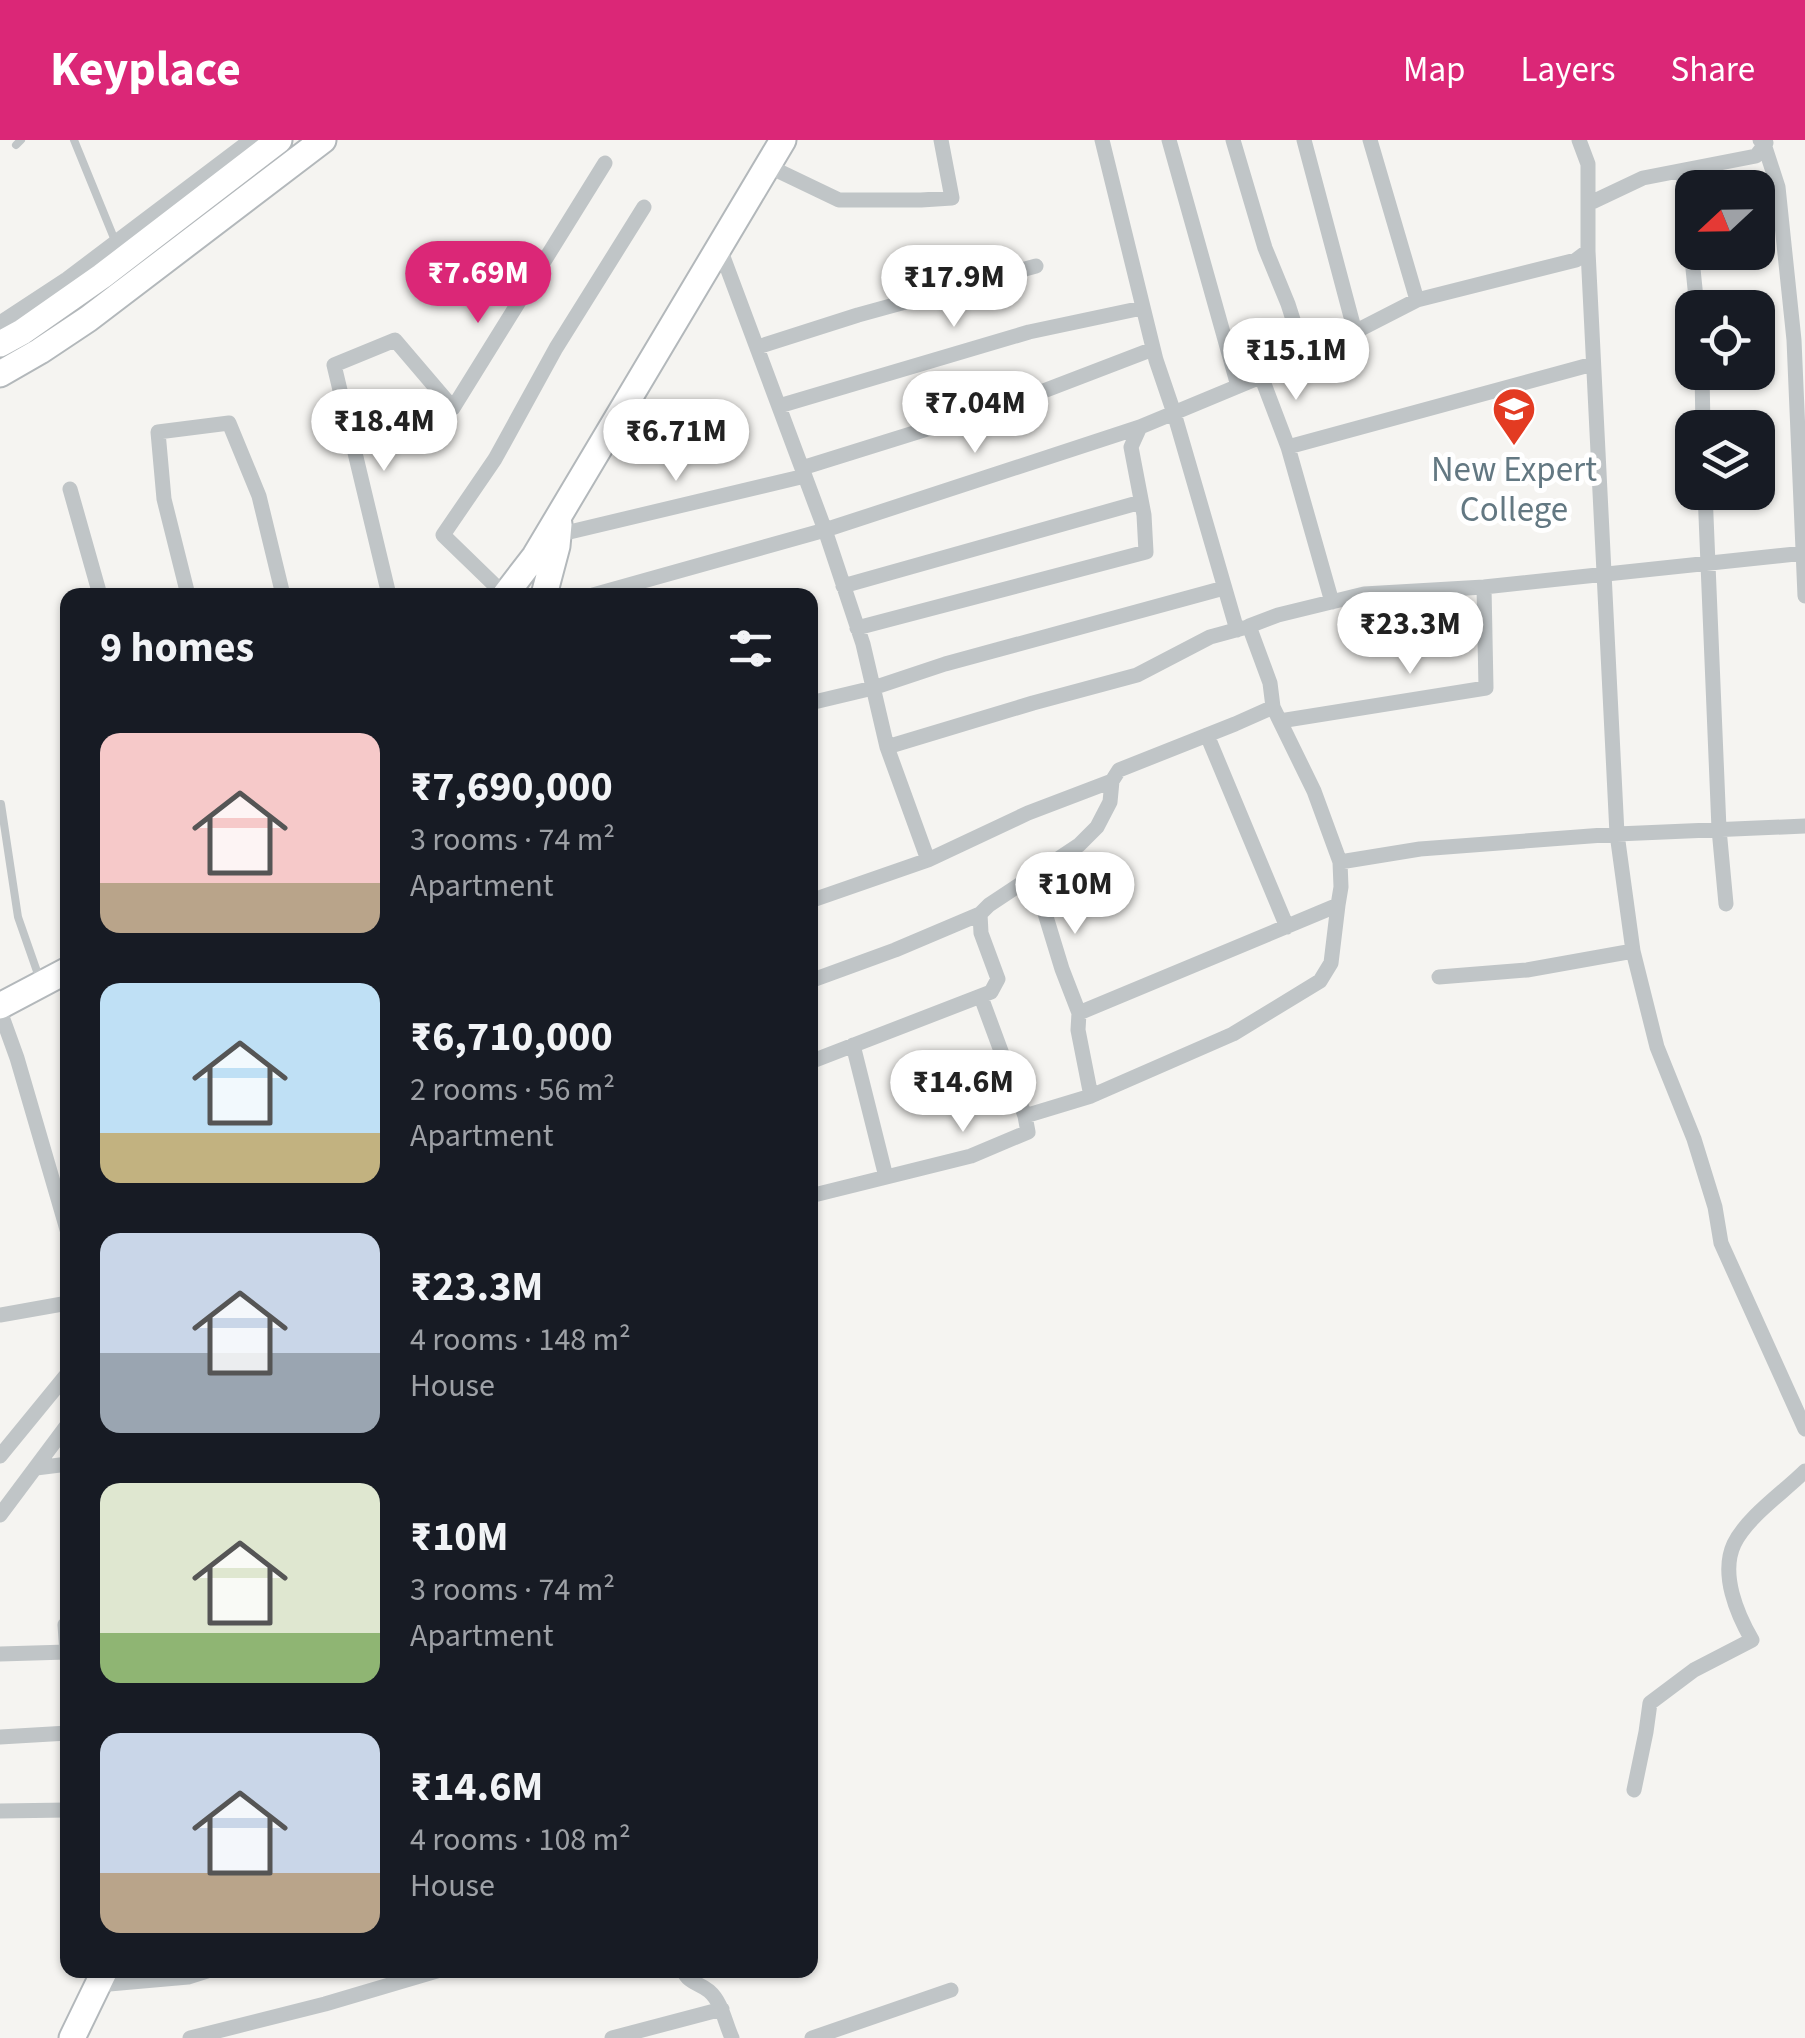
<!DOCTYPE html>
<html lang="en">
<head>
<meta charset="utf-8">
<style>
  body { margin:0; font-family:"Source Sans 3",sans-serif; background:#242831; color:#f1f3f6; height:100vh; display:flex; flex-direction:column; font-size:38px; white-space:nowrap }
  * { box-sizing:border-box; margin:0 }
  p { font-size:32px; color:#9ea1a6 }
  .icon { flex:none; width:55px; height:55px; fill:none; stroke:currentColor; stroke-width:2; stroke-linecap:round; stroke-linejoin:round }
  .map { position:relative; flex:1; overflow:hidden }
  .details { position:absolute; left:60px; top:448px; width:758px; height:1390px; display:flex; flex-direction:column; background:#171b24; border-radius:20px; box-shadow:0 2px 8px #0004 }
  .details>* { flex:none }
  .needle { width:65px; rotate:248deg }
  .buttons { position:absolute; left:1675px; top:30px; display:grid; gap:20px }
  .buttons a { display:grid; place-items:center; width:100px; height:100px; border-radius:20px; background:#171b24; box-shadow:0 2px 8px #0004; font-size:50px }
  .price { position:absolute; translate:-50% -85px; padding:0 22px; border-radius:35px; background:#fff; color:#222; font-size:32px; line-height:65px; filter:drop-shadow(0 2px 5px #0008) }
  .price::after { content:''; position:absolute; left:50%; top:60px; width:30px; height:22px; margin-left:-15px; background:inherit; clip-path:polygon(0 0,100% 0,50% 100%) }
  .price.active { background:#db2777; color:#fff }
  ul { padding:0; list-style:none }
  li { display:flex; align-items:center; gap:30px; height:250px; padding:0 40px }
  li span { display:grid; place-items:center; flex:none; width:280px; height:200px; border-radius:20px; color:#555 }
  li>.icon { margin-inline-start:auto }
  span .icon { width:120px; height:120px; fill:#fffc; stroke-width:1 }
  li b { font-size:42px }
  h2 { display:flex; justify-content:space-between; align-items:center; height:120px; padding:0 40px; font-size:42px }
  header { display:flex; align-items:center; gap:60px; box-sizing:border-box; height:140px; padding:0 50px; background:#db2777; color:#fff }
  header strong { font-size:48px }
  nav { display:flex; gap:55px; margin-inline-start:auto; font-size:35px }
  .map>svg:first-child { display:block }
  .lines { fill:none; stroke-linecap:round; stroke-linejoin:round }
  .primary-casing { stroke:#b3b8bb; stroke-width:29 }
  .service { stroke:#c0c5c7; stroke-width:8 }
  .minor { stroke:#c0c5c7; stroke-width:15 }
  .primary { stroke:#fff; stroke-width:25 }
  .labels { text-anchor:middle; stroke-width:10; stroke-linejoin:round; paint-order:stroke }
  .poi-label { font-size:35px; fill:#637882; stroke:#fff }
</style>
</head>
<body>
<header>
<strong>Keyplace</strong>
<nav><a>Map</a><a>Layers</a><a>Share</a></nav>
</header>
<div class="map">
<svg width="1805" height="1898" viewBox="0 0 1805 1898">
  <rect width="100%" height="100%" fill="#f5f4f1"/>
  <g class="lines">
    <g class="primary-casing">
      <path id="primary" d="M0 204 22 192 102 136 279 0
        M0 234 40 211 88 179 323 0
        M505 455 535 416 783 0
        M544 455 557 406 559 384
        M0 866 68 830
        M72 1898 105 1830"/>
    </g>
    <path class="service" d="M74 0 116 103
      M16 5 21 0
      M1 664 18 777 40 840"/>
    <path class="minor" d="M1102 0 1156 220 1174 273 1237 490
      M1169 0 1238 246
      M1233 0 1265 108 1288 164 1305 217
      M1304 0 1355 192
      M1370 0 1417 160
      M1760 0 1764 4 1778 47 1794 200 1805 456
      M768 26 839 60H921L952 58 941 0
      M1683 31 1697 168
      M1588 64 1643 38 1756 16 1766 3
      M719 106 825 390 863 504 887 607 928 720 810 761
      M1588 111 1617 694 1805 686
      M0 183 67 139 251 0
      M758 207 858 175 1036 126
      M1702 232 1703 288
      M1261 236 1288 307
      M779 266 1029 192 1142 168
      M802 328 1020 260 1153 209
      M70 349 100 455
      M1705 352 1719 689 1726 764
      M557 395 805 336
      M843 446 1141 362
      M188 455 164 359 158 292 229 283 259 356 283 455
      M389 455 334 225 395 200 453 268 605 23
      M505 455 443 395 495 319 556 208 644 67
      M593 455 825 390 1140 287
      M1332 462 1288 307 1593 224
      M857 488 1146 412 1144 375 1131 307 1140 287 1294 223 1417 160 1576 120 1588 111V24L1579 0
      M810 563 873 548 945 524 1224 448
      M1280 581 1486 548 1484 447
      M1207 595 1287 787
      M887 607 1033 563 1137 535 1210 497 1243 488
      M928 720 1028 673 1112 641
      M1340 722 1420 709 1617 694 1633 811 1657 907 1694 999 1715 1067 1721 1103 1805 1289
      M1033 734 1062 829 1079 873
      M1439 837 1527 830 1633 811
      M810 841 895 810 980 774
      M0 871 17 918 68 1093
      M853 905 886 1037
      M810 922 991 852 998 839 981 793 980 774 989 765 1079 705 1097 687 1110 662 1112 641 1119 630 1235 584 1273 567 1270 543 1249 486 1278 475 1364 454 1484 447 1805 413
      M1091 956 1078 890 1079 873 1338 765 1341 747 1340 722 1314 651 1273 567
      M1025 976 1091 956 1233 894 1320 841 1331 823 1338 765
      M810 1056 971 1016 1028 992 1025 976 981 857
      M0 1175 68 1163
      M0 1316 68 1233
      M36 1328 68 1324
      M0 1375 68 1284
      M68 1484 65 1485 68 1528
      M0 1514 67 1512
      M0 1597 68 1593
      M1634 1650 1646 1592 1650 1563 1694 1530 1752 1500C1737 1474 1720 1434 1734 1404 1747 1377 1784 1352 1805 1331
      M0 1671 68 1670
      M683 1830C689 1844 698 1842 709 1851 722 1862 725 1883 732 1898
      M98 1845 188 1837 210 1830
      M190 1898 325 1864 440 1830
      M612 1898 722 1869
      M812 1898 951 1850"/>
    <use href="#primary" class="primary"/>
  </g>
  <defs>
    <g id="university-pin" transform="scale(2.25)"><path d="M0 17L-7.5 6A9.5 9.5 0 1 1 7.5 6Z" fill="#e33b22" stroke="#fff"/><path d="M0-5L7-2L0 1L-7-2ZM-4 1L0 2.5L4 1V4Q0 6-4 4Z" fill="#fff"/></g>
  </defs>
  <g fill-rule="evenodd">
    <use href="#university-pin" x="1514" y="269"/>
  </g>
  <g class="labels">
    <g class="poi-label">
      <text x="1514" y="341">New Expert<tspan x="1514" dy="40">College</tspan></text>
    </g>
  </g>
</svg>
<div class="buttons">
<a><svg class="needle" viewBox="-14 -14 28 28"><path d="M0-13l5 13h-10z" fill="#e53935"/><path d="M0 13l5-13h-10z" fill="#9ea1a6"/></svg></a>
<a><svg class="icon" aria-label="locate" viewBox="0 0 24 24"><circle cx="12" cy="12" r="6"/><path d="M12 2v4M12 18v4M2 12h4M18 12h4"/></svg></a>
<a><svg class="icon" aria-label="layers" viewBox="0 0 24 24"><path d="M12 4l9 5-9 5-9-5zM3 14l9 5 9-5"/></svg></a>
</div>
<b class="price active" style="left:478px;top:186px">₹7.69M</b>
<b class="price" style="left:954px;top:190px">₹17.9M</b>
<b class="price" style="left:1296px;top:263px">₹15.1M</b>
<b class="price" style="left:975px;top:316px">₹7.04M</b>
<b class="price" style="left:384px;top:334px">₹18.4M</b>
<b class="price" style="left:676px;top:344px">₹6.71M</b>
<b class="price" style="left:1410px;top:537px">₹23.3M</b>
<b class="price" style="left:1075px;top:797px">₹10M</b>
<b class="price" style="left:963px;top:995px">₹14.6M</b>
<section class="details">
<h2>9 homes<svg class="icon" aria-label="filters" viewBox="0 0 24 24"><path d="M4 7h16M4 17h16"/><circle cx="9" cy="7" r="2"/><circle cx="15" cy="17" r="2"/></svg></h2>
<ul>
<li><span style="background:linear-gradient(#f6c9c9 75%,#b9a48a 0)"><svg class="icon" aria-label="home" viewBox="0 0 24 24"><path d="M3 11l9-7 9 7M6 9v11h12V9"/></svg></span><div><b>₹7,690,000</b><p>3 rooms · 74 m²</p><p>Apartment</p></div></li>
<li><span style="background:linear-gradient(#bfe0f5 75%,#c2b280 0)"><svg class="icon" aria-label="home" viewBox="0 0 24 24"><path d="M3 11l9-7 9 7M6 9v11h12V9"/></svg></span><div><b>₹6,710,000</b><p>2 rooms · 56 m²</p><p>Apartment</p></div></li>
<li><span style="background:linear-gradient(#c9d6e8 60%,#9aa5b1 0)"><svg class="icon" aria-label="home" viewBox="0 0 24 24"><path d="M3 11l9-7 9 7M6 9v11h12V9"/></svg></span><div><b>₹23.3M</b><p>4 rooms · 148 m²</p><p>House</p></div></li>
<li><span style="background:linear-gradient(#dfe7d0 75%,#8fb573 0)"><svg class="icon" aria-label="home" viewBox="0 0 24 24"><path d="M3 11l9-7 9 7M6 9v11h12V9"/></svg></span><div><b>₹10M</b><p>3 rooms · 74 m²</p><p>Apartment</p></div></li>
<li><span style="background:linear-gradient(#c9d6e8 70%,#b9a48a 0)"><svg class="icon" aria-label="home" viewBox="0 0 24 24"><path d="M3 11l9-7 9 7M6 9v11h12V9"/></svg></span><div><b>₹14.6M</b><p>4 rooms · 108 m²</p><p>House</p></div></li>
</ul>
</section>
</div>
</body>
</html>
